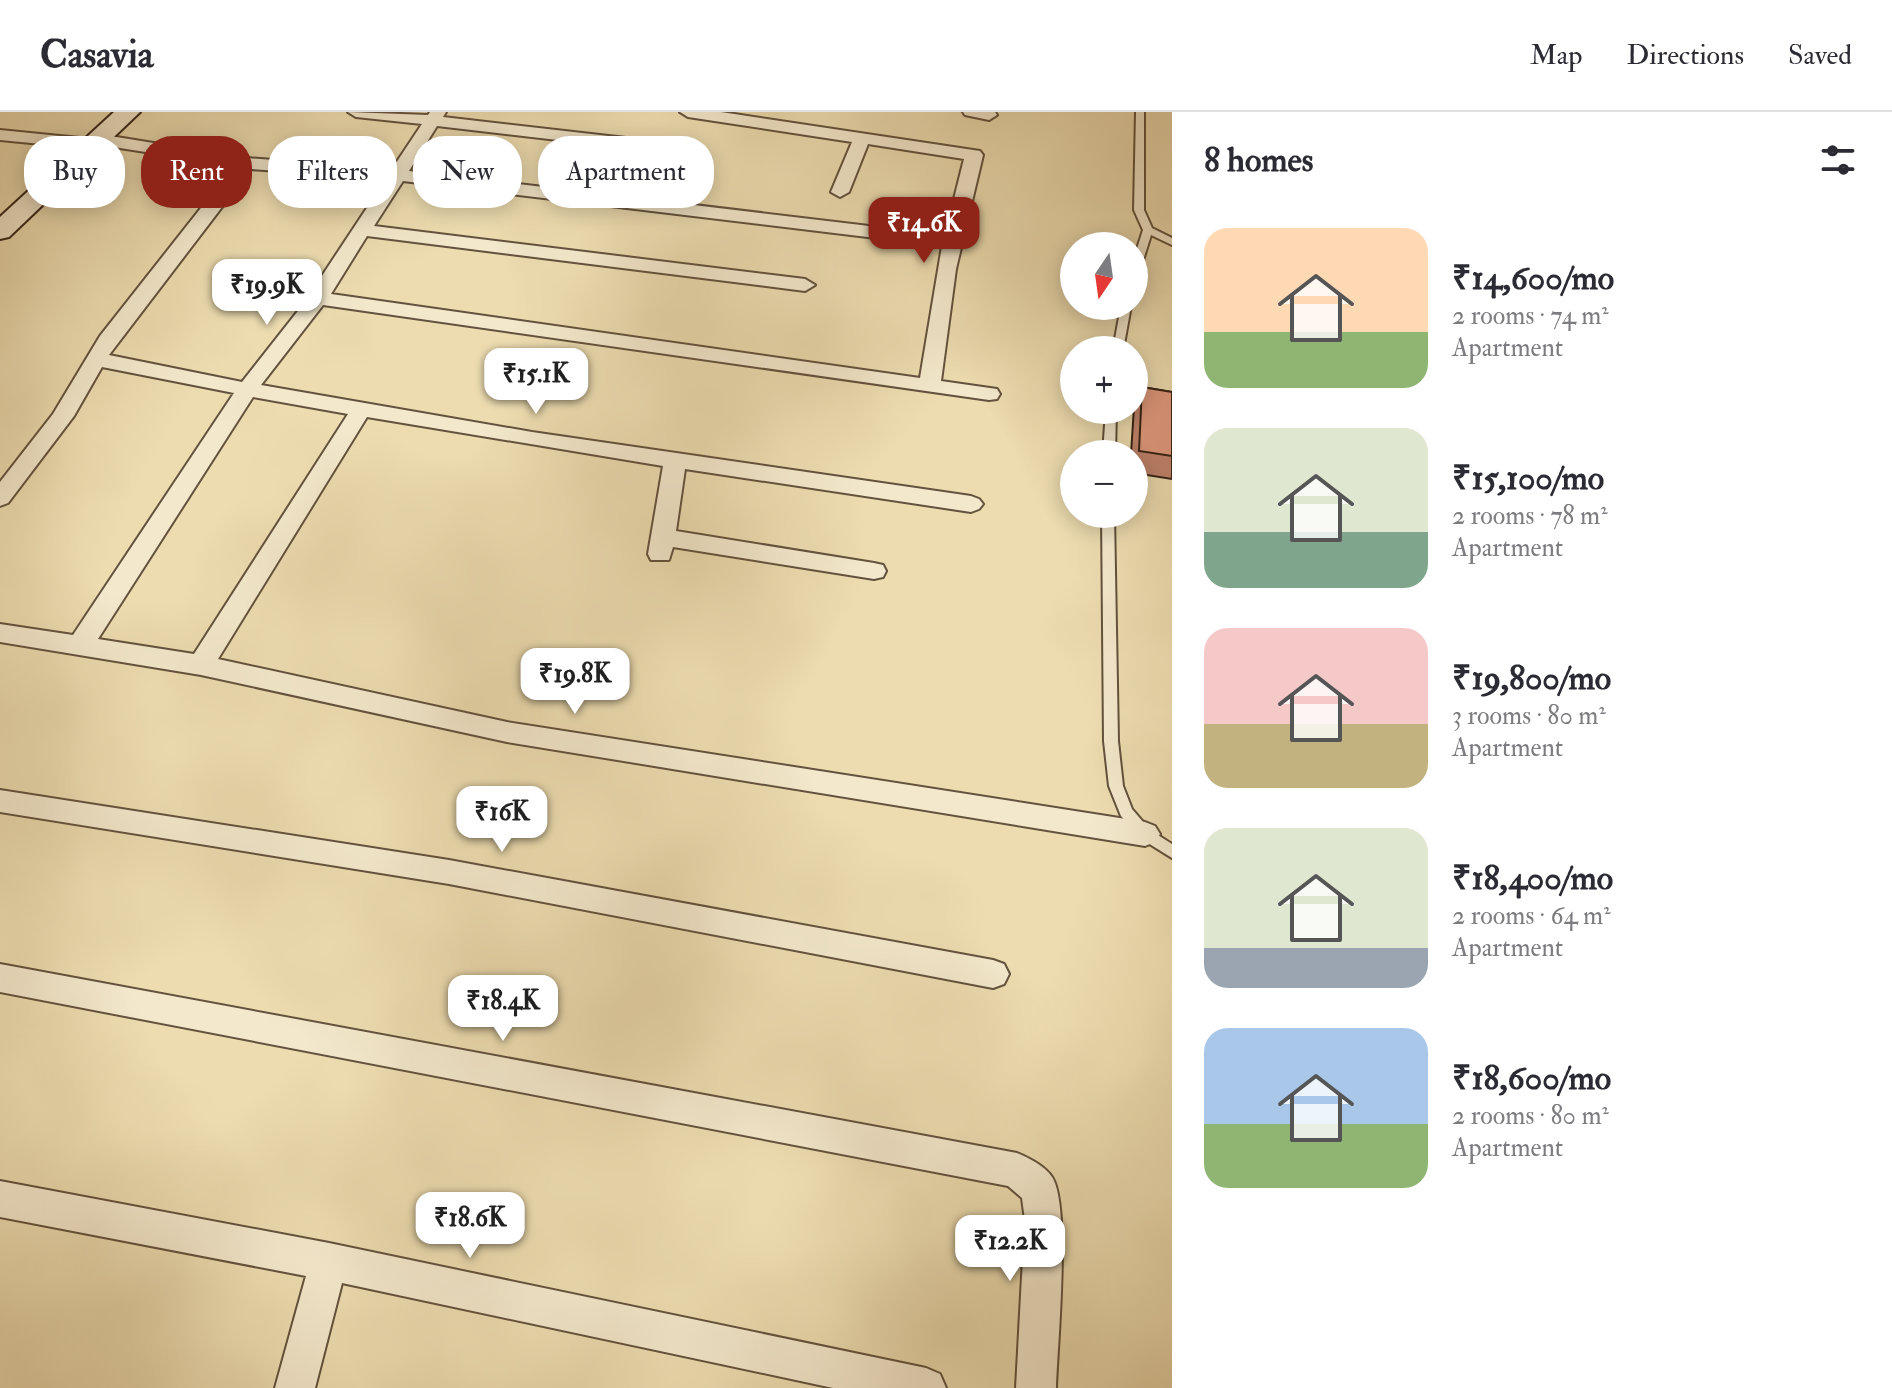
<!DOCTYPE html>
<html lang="en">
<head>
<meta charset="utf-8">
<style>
  body { margin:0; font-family:"IM FELL Double Pica",serif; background:#f2f2f3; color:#2b2b33; height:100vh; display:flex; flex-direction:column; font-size:30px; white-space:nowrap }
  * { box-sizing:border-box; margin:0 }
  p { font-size:26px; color:#7c7c81 }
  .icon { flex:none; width:44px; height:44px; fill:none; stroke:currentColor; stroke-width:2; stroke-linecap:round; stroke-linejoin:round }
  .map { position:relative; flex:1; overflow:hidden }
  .details { display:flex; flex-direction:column; background:#fff; width:720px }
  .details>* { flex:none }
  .guide { position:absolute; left:24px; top:24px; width:760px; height:72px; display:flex; gap:16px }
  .needle { width:52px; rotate:193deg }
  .controls { position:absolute; left:1060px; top:120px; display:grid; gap:16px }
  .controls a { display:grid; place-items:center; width:88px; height:88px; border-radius:50%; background:#fff; box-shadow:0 4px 20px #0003; font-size:40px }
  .price { position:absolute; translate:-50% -68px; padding:0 18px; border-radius:16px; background:#fff; color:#222; font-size:26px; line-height:52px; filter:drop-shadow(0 2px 4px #0008) }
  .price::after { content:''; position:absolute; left:50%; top:48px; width:24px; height:18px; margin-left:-12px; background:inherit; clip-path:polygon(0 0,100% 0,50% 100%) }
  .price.current { background:#8f2418; color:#fff }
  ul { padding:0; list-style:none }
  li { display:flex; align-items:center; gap:24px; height:200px; padding:0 32px }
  li span { display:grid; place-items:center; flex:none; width:224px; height:160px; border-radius:24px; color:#555 }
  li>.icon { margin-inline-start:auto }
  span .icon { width:96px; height:96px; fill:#fffc; stroke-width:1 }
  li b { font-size:34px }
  h2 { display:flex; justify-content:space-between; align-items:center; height:96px; padding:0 32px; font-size:34px }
  .chip { padding:0 28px; border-radius:32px; background:#fff; box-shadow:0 4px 20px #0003; font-size:28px; line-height:72px }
  .chip.current { background:#8f2418; color:#fff }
  header { display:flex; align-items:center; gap:48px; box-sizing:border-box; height:112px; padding:0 40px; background:#fff; border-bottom:2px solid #e1e1e2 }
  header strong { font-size:38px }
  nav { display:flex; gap:44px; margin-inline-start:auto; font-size:28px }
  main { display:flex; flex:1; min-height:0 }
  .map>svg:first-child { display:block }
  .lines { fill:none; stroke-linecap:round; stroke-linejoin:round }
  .service-casing { stroke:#63523d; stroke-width:4 }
  .minor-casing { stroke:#63523d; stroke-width:4 }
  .secondary-casing { stroke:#352417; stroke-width:4 }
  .service { fill:#f3e8cc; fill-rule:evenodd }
  .minor { fill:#f3e8cc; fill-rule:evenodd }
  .secondary { fill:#f3e8cc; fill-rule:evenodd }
  .wall { fill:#be836c; stroke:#352417; stroke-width:2 }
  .building { fill:#dd987d; stroke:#352417; stroke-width:2 }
</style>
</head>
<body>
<header>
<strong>Casavia</strong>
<nav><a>Map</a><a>Directions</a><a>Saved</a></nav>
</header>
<main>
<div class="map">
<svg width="1172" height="1276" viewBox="0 0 1172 1276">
  <rect width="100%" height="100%" fill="#ecdcb0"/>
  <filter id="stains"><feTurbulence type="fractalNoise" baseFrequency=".0025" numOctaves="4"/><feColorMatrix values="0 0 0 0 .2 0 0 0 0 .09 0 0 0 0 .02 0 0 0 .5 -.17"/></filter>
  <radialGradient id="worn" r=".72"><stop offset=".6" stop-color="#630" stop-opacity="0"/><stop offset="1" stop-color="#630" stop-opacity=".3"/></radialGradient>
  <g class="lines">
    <g class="service-casing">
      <path id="service" d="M1136 0H1144V98L1152 116 1172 126V133L1151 123 1139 161 1134 164V146L1143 118 1134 98Z
        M1121 194H1131L1123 238H1113Z
        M1106 298H1116L1115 342H1103Z
        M1102 402H1114L1118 629 1123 674 1132 697 1150 718 1172 732V746L1140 726 1121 704 1109 674 1104 629Z"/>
    </g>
    <g class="minor-casing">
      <path id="minor" d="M348 0 428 3 430 0H446L443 5 670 31 679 36 670 41 437 14 409 59 945 123 964 47 868 32 849 80 840 85 831 80 852 30 688 5 680 0H721L980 39 983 43 956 157 941 269 997 277 1000 282 997 287 989 288 323 193 261 273 532 320 971 384 979 387 983 392 979 397 971 400 685 357 676 419 874 451 883 453 886 459 883 465 874 467 673 435 669 448H651L648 442 663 354 367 305 218 547 507 610 1145 710 1155 714 1160 722 1155 730 1145 734 507 630 201 563 0 530V512L73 523 234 281 102 255 74 304 8 391 0 394V370L53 302 100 224 234 54 101 33 93 37 0 28V18L90 27 98 22 246 46 392 57 422 12 356 5ZM251 57 386 67 312 179 234 168 227 170 224 174 227 178 305 190 242 270 109 243ZM403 69 942 134 920 266 331 182 367 124 805 179 815 173 805 167 374 114ZM253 285 348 302 194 542 98 527Z
        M963 0H995L997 3 989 8 965 3Z
        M0 678 449 748 993 848 1004 852 1009 862 1004 872 993 876 449 772 0 700Z
        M0 852 1017 1041C1029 1046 1045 1054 1052 1065 1071 1094 1057 1236 1056 1276H1016L1025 1108 1022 1086 1008 1074 0 880Z
        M0 1069 329 1131 926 1256 940 1262 946 1276H833L342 1171 315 1276H275L306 1164 0 1105Z"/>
    </g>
    <g class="secondary-casing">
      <path id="secondary" d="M114 0H140L9 125 0 127V105Z"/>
    </g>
    <use href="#service" class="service"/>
    <use href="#minor" class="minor"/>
    <use href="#secondary" class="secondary"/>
  </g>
  <path class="wall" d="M1142 275 1172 280V367L1134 361V342H1131L1134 295Z"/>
  <path class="building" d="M1142 275 1172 280V344L1139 339Z"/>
  <rect width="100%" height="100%" filter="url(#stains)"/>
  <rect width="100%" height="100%" fill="url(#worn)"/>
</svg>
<div class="controls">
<a><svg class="needle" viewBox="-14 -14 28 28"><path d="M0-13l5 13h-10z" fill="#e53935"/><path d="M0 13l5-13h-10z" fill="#7c7c81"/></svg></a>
<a>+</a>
<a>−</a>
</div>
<b class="price current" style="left:924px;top:153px">₹14.6K</b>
<b class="price" style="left:267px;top:215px">₹19.9K</b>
<b class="price" style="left:536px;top:304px">₹15.1K</b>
<b class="price" style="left:575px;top:604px">₹19.8K</b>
<b class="price" style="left:502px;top:742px">₹16K</b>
<b class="price" style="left:503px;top:931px">₹18.4K</b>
<b class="price" style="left:470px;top:1148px">₹18.6K</b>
<b class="price" style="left:1010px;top:1171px">₹12.2K</b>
<div class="guide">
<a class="chip">Buy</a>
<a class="chip current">Rent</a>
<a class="chip">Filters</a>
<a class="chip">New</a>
<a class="chip">Apartment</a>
</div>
</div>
<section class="details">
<h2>8 homes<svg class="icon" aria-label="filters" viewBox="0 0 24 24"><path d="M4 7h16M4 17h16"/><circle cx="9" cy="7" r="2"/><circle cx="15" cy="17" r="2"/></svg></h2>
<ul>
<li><span style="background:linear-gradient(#ffd9b3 65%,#8fb573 0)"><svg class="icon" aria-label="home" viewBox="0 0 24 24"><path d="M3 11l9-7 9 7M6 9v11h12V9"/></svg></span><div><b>₹14,600/mo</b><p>2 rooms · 74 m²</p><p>Apartment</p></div></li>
<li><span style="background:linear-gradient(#dfe7d0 65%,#7fa58c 0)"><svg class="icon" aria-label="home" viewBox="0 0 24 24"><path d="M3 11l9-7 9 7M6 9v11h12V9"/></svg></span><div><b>₹15,100/mo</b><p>2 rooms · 78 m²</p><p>Apartment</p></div></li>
<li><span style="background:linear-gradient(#f6c9c9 60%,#c2b280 0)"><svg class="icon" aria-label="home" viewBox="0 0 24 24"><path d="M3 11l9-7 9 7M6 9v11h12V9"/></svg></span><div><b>₹19,800/mo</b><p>3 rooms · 80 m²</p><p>Apartment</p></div></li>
<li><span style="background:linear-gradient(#dfe7d0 75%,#9aa5b1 0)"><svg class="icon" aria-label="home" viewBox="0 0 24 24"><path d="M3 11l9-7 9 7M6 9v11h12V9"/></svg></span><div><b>₹18,400/mo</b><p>2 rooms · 64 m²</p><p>Apartment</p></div></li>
<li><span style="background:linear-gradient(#a9c7e8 60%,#8fb573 0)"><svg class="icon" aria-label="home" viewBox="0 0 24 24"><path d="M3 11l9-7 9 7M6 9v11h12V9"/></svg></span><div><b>₹18,600/mo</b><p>2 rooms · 80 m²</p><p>Apartment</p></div></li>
</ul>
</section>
</main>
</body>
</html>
